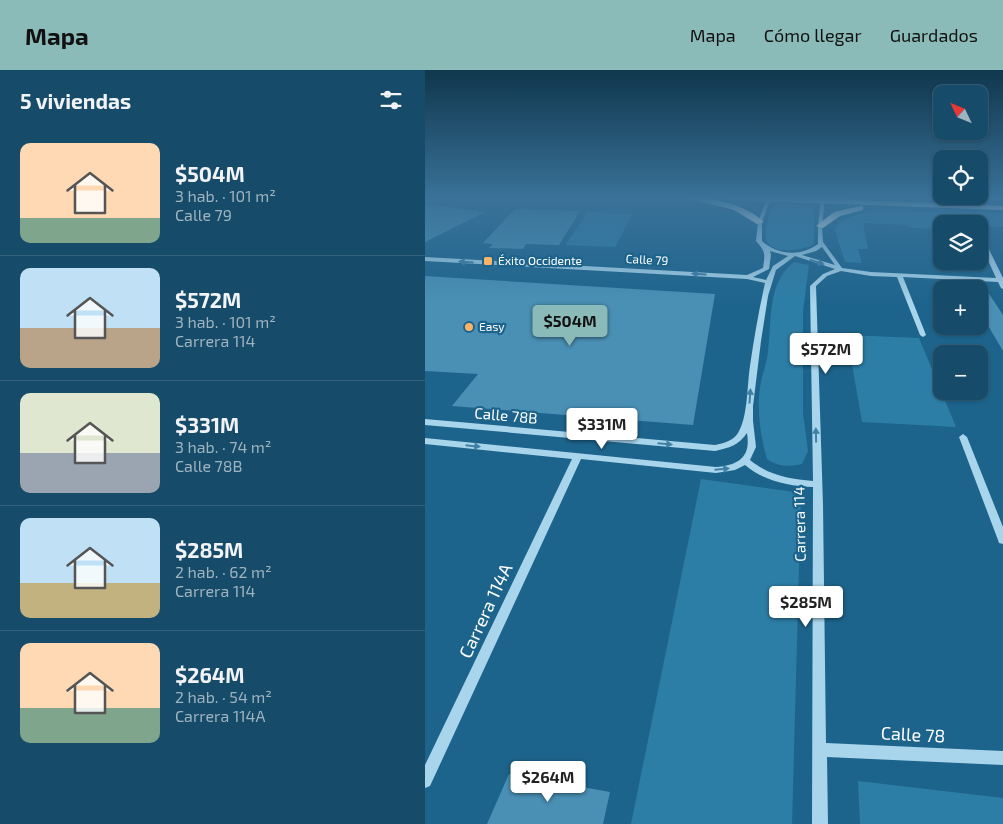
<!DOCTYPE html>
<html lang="es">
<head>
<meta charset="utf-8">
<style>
  body { margin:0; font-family:"Exo 2",sans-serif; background:#1f526f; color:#f1f3f6; height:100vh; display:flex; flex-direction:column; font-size:19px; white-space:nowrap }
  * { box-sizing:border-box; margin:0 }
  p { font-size:16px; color:#9eb3c0 }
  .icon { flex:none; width:28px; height:28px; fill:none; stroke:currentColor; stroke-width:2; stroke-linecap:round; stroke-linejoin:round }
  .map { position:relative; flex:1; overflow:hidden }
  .side { display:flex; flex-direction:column; background:#164b69; width:425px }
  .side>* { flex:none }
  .needle { width:32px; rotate:313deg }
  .fabs { position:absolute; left:508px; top:15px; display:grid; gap:10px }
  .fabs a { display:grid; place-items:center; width:55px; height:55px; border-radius:10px; background:#164b69; box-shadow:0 1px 4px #0004,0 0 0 1px #35637d; font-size:25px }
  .price { position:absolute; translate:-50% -42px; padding:0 11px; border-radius:5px; background:#fff; color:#222; font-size:16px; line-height:32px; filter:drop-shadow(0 1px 2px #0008) }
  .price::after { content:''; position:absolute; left:50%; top:30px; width:15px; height:11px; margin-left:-8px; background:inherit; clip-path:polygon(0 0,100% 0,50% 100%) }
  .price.selected { background:#8bbbb9; color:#111 }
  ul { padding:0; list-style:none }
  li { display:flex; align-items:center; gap:15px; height:125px; padding:0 20px }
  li+li { border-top:1px solid #35637d }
  li span { display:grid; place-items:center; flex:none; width:140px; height:100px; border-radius:10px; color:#555 }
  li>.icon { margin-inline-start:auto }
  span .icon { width:60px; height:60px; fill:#fffc; stroke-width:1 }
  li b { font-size:21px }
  h2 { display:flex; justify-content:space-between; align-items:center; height:60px; padding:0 20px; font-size:21px }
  header { display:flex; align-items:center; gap:30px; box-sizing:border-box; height:70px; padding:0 25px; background:#8bbbb9; color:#111 }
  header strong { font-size:24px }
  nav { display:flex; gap:28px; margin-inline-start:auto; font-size:18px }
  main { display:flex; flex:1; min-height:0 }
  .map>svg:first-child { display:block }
  .green { fill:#2d7ea7 }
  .building { fill:#4a90b5 }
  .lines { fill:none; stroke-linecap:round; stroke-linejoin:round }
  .minor { fill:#a9d5ec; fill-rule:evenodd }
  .highway { fill:#fff; fill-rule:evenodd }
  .oneway { fill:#4080a4 }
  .poi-dot { fill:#fcb367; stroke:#1d648c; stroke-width:2 }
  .labels { text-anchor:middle; stroke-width:4.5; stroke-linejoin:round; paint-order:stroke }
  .far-street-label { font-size:12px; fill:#fff; stroke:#1d648c }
  .far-poi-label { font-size:12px; fill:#fff; stroke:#1d648c; text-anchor:start }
  .street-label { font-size:15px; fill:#fff; stroke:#1d648c }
  .near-street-label { font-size:18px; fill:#fff; stroke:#1d648c }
</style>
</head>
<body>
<header>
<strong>Mapa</strong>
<nav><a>Mapa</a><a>Cómo llegar</a><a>Guardados</a></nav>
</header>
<main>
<section class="side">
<h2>5 viviendas<svg class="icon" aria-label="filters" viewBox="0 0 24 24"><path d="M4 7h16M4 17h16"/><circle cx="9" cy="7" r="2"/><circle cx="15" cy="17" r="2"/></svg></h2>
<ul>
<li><span style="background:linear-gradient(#ffd9b3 75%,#7fa58c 0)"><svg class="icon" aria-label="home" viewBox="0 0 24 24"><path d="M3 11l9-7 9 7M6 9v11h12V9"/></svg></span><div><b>$504M</b><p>3 hab. · 101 m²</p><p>Calle 79</p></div></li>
<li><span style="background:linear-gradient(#bfe0f5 60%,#b9a48a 0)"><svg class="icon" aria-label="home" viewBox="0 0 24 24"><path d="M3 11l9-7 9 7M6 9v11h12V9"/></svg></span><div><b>$572M</b><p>3 hab. · 101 m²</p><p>Carrera 114</p></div></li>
<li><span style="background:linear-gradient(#dfe7d0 60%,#9aa5b1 0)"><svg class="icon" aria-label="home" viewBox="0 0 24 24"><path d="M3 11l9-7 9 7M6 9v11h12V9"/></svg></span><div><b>$331M</b><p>3 hab. · 74 m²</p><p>Calle 78B</p></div></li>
<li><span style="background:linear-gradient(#bfe0f5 65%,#c2b280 0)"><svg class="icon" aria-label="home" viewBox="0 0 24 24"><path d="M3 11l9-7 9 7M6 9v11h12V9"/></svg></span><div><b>$285M</b><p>2 hab. · 62 m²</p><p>Carrera 114</p></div></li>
<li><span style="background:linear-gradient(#ffd9b3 65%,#7fa58c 0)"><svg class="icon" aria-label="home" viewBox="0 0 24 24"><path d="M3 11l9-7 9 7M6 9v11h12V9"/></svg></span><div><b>$264M</b><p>2 hab. · 54 m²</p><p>Carrera 114A</p></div></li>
</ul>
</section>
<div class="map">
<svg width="578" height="754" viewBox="0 0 578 754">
  <rect width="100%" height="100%" fill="#1d648c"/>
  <path class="green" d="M349 134 389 136V170L388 175C377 180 345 186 341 169 339 158 345 144 349 134Z
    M452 141 578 143V157L554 156V154H516V159L488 158 480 155 438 153 443 179H433L437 193 420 192 410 161C414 146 440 143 452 141Z
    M163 142 208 143 190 177 140 175Z
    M369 192 384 195 378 241V343L383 381 377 394C363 397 354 397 342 389 335 365 331 336 336 312 338 302 342 292 343 282 347 251 342 212 369 192Z
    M422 265 494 268 531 357 437 352Z
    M276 409 376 423 367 754H206Z
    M433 711 578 728V754H435Z"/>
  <path class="building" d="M0 134 8 135 60 142 0 172Z
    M90 139 128 140 155 141 134 175 101 174 98 179 64 178 68 174 58 173Z
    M0 206 290 224 268 355 27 336 53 304 0 301Z
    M554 213H557L578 245V281L554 240Z
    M84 704 185 722 178 754H62Z"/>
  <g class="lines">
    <path class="minor" d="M342 128H346L337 152V171C352 185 376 187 393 174V156L396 128H400L397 156 398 172 417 198 446 202 571 208 554 170V163L557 165 578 208V219L576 218 573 212 478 207 501 265 498 267 495 265 472 207 446 206 416 201 402 206 391 216 398 435 401 673 578 681V695L402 687 403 754H387L388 417C363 416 339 411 320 395L310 400 291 403 156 389 5 716 0 718V695L147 389 0 374V368L291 397C314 395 326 387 322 363 314 375 304 378 290 381L0 355V349L290 375C299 373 308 371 313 363 323 347 322 315 325 296 329 268 334 240 340 213L322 209 0 191V187L322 205 338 198C340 184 341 182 331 171L333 152ZM397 177 410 195 377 185 391 181ZM345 181 363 186 348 196 341 210 328 207 344 199 346 185ZM370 186 410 199 398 204 385 216 388 411C364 409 343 405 325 390L331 377 328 351V336L336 271 343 226 351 200Z
      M538 364 542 367 578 457V474L574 473 573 470 534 367Z"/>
    <path class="highway" d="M263 128C289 128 320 134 339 152L332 154 309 140Z
      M307 128H378L578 136V140L311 130Z
      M435 136H438V140L415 146 398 158 391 156 409 142Z"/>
  </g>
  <defs><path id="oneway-solid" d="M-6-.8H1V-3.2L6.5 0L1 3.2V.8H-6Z" transform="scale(1.25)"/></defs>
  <g class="oneway">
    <use href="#oneway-solid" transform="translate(41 192) rotate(-177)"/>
    <use href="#oneway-solid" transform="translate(392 192) rotate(17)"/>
    <use href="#oneway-solid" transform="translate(274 204) rotate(-177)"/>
    <use href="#oneway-solid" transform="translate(325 326) rotate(-86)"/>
    <use href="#oneway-solid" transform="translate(391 365) rotate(-91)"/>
    <use href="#oneway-solid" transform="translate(240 374) rotate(5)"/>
    <use href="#oneway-solid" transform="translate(48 376) rotate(6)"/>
    <use href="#oneway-solid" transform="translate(297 399) rotate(-5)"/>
  </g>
  <linearGradient id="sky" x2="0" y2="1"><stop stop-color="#10374d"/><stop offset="0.55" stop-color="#3a7299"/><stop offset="1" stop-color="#3a7299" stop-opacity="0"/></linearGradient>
  <rect width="578" height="234" fill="url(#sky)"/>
  <g class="poi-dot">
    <rect x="58" y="186" width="10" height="10" rx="2.5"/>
    <circle cx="44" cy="257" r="5"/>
  </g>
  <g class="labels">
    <g class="far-street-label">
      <text transform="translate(222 190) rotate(3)" y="4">Calle 79</text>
    </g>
    <g class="far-poi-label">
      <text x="73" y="195">Éxito Occidente</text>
      <text x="54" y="261">Easy</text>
    </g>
    <g class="street-label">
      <text transform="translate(81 346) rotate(5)" y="5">Calle 78B</text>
      <text transform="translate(375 454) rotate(-91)" y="5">Carrera 114</text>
    </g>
    <g class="near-street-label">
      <text transform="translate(61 541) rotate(-65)" y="6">Carrera 114A</text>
      <text transform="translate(488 665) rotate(3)" y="6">Calle 78</text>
    </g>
  </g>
</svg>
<div class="fabs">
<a><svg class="needle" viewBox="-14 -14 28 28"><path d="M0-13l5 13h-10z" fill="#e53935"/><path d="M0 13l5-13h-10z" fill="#9eb3c0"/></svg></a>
<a><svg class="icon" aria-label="locate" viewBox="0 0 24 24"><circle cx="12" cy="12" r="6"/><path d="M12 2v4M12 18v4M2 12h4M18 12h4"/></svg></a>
<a><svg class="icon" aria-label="layers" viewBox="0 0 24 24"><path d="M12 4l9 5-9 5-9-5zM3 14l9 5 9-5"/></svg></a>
<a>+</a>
<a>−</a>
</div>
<b class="price selected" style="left:145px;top:277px">$504M</b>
<b class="price" style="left:401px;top:305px">$572M</b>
<b class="price" style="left:177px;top:380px">$331M</b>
<b class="price" style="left:381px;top:558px">$285M</b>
<b class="price" style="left:123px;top:733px">$264M</b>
</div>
</main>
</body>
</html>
